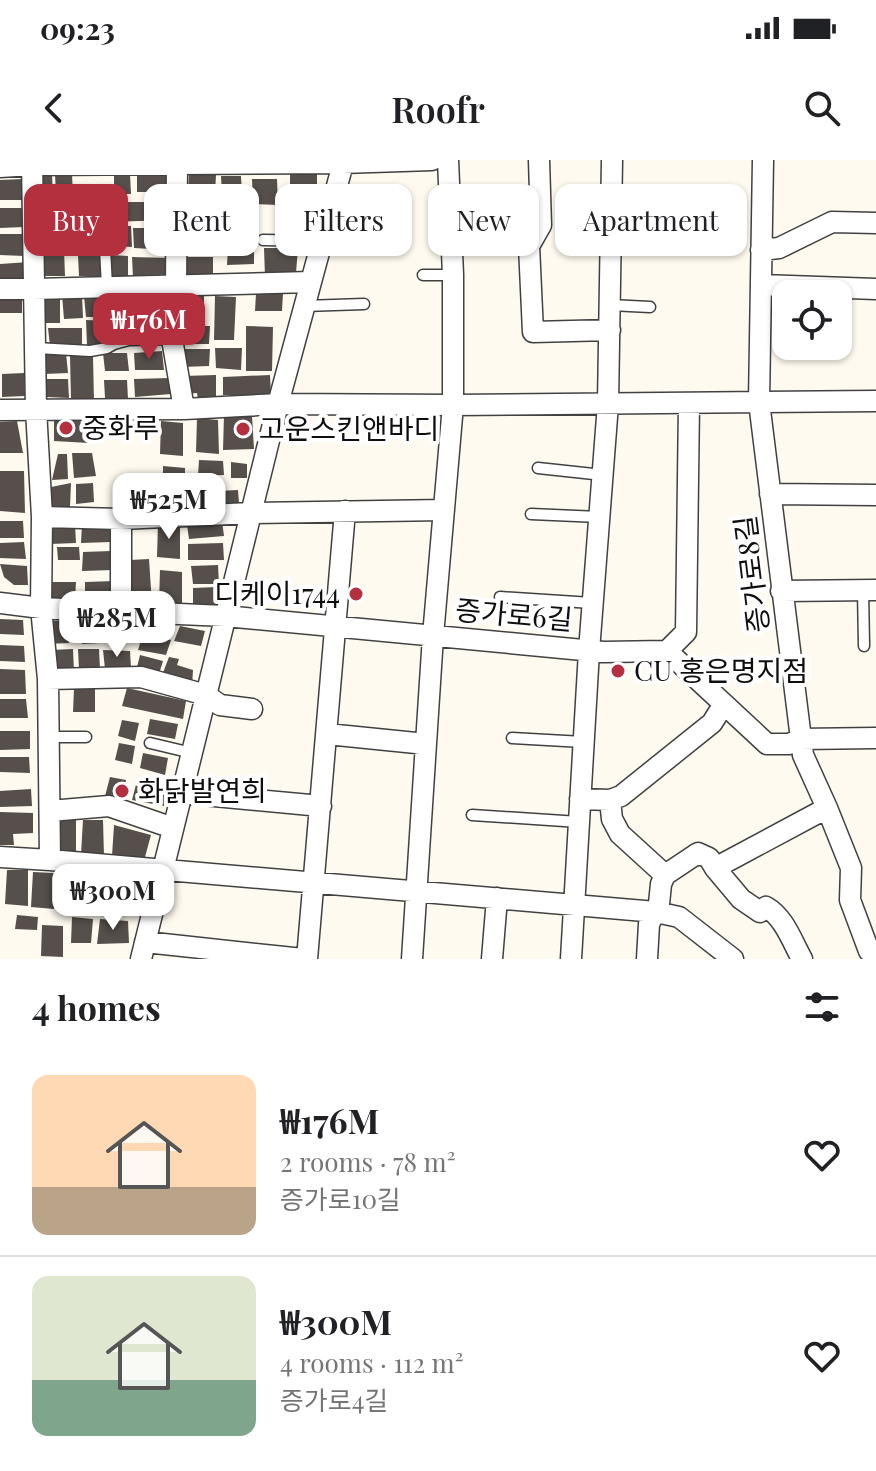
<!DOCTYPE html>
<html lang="en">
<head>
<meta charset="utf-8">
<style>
  body { margin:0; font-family:"Playfair Display","Noto Sans KR",serif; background:#f6f6f6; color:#202124; height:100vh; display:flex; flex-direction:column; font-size:30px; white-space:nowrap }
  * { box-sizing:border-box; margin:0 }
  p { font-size:26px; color:#757577 }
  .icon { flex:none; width:44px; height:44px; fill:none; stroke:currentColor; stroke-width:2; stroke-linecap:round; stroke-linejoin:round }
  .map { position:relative; height:799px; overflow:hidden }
  .sheet { display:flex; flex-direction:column; background:#fff; flex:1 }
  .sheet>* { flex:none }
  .banner { position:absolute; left:24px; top:24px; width:828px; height:72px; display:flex; gap:16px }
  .fabs { position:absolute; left:772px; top:120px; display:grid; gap:16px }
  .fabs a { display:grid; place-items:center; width:80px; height:80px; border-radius:16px; background:#fff; box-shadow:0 2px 6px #0004; font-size:40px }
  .price { position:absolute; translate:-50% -68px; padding:0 18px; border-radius:16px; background:#fff; color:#222; font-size:26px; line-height:52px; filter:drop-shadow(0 2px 4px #0008) }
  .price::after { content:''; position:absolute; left:50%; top:48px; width:24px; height:18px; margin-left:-12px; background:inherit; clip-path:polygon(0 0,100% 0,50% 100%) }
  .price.active { background:#b4303f; color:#fff }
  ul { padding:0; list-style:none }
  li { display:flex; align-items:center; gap:24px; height:200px; padding:0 32px }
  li+li { border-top:2px solid #e0e0e0 }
  li span { display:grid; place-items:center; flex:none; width:224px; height:160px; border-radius:16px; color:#555 }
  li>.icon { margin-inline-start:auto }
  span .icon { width:96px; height:96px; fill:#fffc; stroke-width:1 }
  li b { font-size:34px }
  h2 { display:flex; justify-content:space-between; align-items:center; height:96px; padding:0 32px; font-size:34px }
  .tag { padding:0 28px; border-radius:16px; background:#fff; box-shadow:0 2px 6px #0004; font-size:28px; line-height:72px }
  .tag.active { background:#b4303f; color:#fff }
  .status { display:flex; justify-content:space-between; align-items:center; height:56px; padding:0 40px; background:#fff; direction:ltr }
  .status svg { height:22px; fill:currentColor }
  header { display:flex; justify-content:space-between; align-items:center; height:104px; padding:0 32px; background:#fff; font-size:36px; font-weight:600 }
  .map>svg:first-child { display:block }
  .building { fill:#564f4b }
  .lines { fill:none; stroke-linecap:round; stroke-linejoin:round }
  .lane-casing { stroke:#414141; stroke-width:13 }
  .street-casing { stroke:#414141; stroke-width:23 }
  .lane { stroke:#fff; stroke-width:10 }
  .street { stroke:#fff; stroke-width:20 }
  .poi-dot { fill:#b4303f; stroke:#fff; stroke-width:3 }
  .labels { text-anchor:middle; stroke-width:8; stroke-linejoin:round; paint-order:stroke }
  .poi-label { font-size:28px; fill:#0e0e0e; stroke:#fff; text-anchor:start }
  .street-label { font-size:28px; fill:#0e0e0e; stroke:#fff }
</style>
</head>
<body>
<div class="status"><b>09:23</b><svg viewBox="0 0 49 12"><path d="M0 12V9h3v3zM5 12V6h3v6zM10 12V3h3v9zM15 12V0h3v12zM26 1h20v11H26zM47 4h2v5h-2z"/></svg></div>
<header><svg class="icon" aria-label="back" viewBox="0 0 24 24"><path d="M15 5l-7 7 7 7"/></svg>Roofr<svg class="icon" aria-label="search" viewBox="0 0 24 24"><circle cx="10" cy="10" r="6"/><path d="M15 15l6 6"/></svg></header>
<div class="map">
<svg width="876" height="799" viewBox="0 0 876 799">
  <rect width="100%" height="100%" fill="#fefaf0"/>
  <path class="building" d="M290 9H317V26L290 27Z
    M114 13 130 14 131 34H114Z
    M55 14H72L73 35 56 34Z
    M52 15 53 36 43 37 42 16Z
    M137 15 167 16 168 32H137Z
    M189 15H216L215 33H188Z
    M221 16H241L243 53 223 55Z
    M23 19 24 40H0V20Z
    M252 19H277L278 45 253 44Z
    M289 29H316V47H289Z
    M86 30 103 32 104 60H87Z
    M109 42H168L169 60 110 62Z
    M187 42H214V60H187Z
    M41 45 72 47 73 61 42 60Z
    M0 48H25L24 67 0 68Z
    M279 55H305V73H278Z
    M110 63 111 84 89 85V64Z
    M223 65H242L241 81 222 82Z
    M114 66H131L132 87 115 86Z
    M133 68H167L169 90 134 88Z
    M185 70H212V88H185Z
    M0 74H23L24 96 0 95Z
    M69 75 71 88 64 89 65 116H43V76Z
    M228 87H254V104L227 105Z
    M264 88H298L296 113 265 116Z
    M111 95 128 96V117L111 116Z
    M78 96H101L102 117 79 116Z
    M132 97 171 98V118H133Z
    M186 97H213V115H186Z
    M29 102 25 121 0 123V104Z
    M180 131 204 132V157L180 155Z
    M256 133H283L282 151H255Z
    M0 135 22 136V153H0Z
    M60 135V163H43L40 136Z
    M62 135H82L83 158 64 159Z
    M112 135H132L133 151 113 150Z
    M84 136H104L105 157H86Z
    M215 136 236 137 234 180H214Z
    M144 138H164L165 154 145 153Z
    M142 158 166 159 167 175 142 173Z
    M115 159H135L136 176 116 174Z
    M86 160 108 161 109 179H102L101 185H87Z
    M182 166H210L209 184H182Z
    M246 166 273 167 272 211H246Z
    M48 168H82V187L50 186Z
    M215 188H242L241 210 216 208Z
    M183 189H210L209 206 182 207Z
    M162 191 164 210H135L134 193Z
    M44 192 66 193 68 213 44 214Z
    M103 193H127L129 211H105Z
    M70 196H93L94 242 71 240Z
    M24 213 25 236 2 237V214Z
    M216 215V239L198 240 197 233 186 234 183 216Z
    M270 215 271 235H223V217Z
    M169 218 171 234 135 237 134 219Z
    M45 219H68L69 238 46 237Z
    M104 220H127L128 239 105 238Z
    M224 255 252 256 254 289 223 290Z
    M89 257V283L54 281V258Z
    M197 258 218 260 219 294 196 292Z
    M17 261 23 293H0V262Z
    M161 261 183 263V296L160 294Z
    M72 293H92L96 316 74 318Z
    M58 294H67L68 319 52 320Z
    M199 300 223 301 224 315 198 316Z
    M231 302 247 304V318H231Z
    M163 306 185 308V342L163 343Z
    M0 311H24L25 353 0 351Z
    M71 323 70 347 51 349V327Z
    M93 323 94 342 76 344V324Z
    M238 330 239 343 218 345 217 331Z
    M0 361H23L24 378H0Z
    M222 361 224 376 189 379 187 365Z
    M158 363 180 365V399L157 397Z
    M82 364H110L111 382 81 383Z
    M75 365 76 383 50 384V366Z
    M24 382 26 399 0 398V383Z
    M223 383 224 400H188V384Z
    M57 387H79L80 400H58Z
    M111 391 113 410 82 411 83 392Z
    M149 399 152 444H131L130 400Z
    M0 404 27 406 28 425H14L4 417Z
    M218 405 219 424H193L191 406Z
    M160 410 182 412V445L159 443Z
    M114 421 115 439 85 440V422Z
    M51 422H76L75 439 51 441Z
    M217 427 216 445 193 444V428Z
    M0 459 23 460 24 475 0 474Z
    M68 460 69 483 48 484 47 461Z
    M81 461H98L100 483 82 484Z
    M109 465H130V483L109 482Z
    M180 466 205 471 201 486 174 481Z
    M143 474 171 480 166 495 138 490Z
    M0 485 24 486 25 502 0 501Z
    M73 489 74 512 58 513 57 498 50 497V490Z
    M78 489H99L100 509 79 510Z
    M103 490 130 491 131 508 105 509Z
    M140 495 163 501 159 514 137 507Z
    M169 497 179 499 177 505 193 510 192 526 161 518Z
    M0 509 25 510 26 534H0Z
    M74 528 95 529V552H73Z
    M127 528 186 541 183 559 122 546Z
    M0 539H26L28 558H0Z
    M150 559 178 564 175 579 147 574Z
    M122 560 139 563 135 581 118 576Z
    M0 571H30V589L0 590Z
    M119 583 135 586 132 604 115 600Z
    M143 593 168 598 165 615 140 608Z
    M0 597H29L30 613 0 612Z
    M110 617 126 620 122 645 104 640Z
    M138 617 168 624 164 646 132 640Z
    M31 629 32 646 0 647V631Z
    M0 652 33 653V673L13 674 14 685H0Z
    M55 657H76V693L56 691Z
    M83 660H103L104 696 81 694Z
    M114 665 151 675 145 697 112 696Z
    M7 710H28V746L5 744Z
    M33 712 54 713V749L31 747Z
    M71 719H92L90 751 70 750Z
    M95 720 135 722 133 743 95 740Z
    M17 755 38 757 37 770 15 769Z
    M72 757 93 759 91 783H71Z
    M100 759 128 761 129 783 97 784Z
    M42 765 63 766V797L41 796Z"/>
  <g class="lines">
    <g class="lane-casing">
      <path id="lane" d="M263 80 322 81
        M611 82 686 84
        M105 88 107 127
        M423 115H453
        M610 145 650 147
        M304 146 364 144
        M36 188 90 191 107 188 114 184 129 180 172 179
        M538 308 603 315
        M531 354 599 357
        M863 430 864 486
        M500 437 592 443
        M49 577H86
        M512 578 583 582
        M150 583 192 593
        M472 655 579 662"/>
    </g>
    <g class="street-casing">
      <path id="street" d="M32 0 36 249 42 357 41 448 48 519 50 700
        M539 0 541 65 529 86 533 172 610 170
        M763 0 759 242 803 595 827 648 851 708 850 740 869 791 876 790
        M177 5 176 125 172 179 184 249
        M0 7 32 5 342 3 432 0
        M761 90 779 88 832 62 876 63
        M761 125 876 129
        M0 129H34L311 122
        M0 250 184 249 278 244 453 245 876 241
        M770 334 876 335
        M42 357 121 359 251 353 444 350
        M781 431 876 430
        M0 443 41 448 225 456 604 492 667 491 767 584H789L800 579 876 578
        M121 452V359
        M667 491 686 472 689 243
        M48 519 141 517 206 535 220 545 252 549
        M327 574 426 584
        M182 633 321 646
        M580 639 610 640 621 636 712 563 724 544
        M610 640 612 659 620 674 665 715
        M50 651 109 646 173 668
        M0 697 50 700 656 752 679 757 733 799
        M715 708 827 648
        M145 782 303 799
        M141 799 278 244 344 0
        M307 799 345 351
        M412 799 433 476 453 245V115L448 0
        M492 799 497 738
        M571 799 589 491 608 244 612 0
        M647 799 649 764 659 744 661 724 665 715 698 693 709 698 715 708 741 739 760 752 766 747C784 757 792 781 802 799"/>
    </g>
    <use href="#lane" class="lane"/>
    <use href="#street" class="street"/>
  </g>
  <g class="poi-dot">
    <circle cx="66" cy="268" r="8"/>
    <circle cx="243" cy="269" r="8"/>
    <circle cx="356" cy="434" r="8"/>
    <circle cx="618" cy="511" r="8"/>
    <circle cx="122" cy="631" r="8"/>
  </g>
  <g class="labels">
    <g class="poi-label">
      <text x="82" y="278">중화루</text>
      <text x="259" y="279">고운스킨앤바디</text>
      <text x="340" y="444" text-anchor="end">디케이1744</text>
      <text x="634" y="521">CU 홍은명지점</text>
      <text x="138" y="641">화닭발연희</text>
    </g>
    <g class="street-label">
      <text transform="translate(752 414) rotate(-97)" y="10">증가로8길</text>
      <text transform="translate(514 455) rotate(5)" y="10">증가로6길</text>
    </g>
  </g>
</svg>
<div class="fabs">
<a><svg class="icon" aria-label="locate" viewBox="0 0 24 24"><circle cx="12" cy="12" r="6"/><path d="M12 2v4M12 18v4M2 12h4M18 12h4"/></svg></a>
</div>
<b class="price active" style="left:149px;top:201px">₩176M</b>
<b class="price" style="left:169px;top:381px">₩525M</b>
<b class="price" style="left:117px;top:499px">₩285M</b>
<b class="price" style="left:113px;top:772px">₩300M</b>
<div class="banner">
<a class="tag active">Buy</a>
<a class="tag">Rent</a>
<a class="tag">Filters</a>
<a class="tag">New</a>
<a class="tag">Apartment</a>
</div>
</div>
<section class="sheet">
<h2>4 homes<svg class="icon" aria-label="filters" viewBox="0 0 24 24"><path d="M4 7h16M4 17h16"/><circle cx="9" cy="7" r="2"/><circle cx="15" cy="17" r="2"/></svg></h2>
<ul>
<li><span style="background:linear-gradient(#ffd9b3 70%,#b9a48a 0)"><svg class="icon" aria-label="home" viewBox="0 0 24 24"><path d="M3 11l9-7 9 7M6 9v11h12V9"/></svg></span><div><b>₩176M</b><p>2 rooms · 78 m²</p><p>증가로10길</p></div><svg class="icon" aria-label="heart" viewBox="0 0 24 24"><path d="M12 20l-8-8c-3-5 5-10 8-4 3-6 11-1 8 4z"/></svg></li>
<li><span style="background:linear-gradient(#dfe7d0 65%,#7fa58c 0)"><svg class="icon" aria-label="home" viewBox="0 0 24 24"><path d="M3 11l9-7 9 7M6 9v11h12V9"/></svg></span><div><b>₩300M</b><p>4 rooms · 112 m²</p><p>증가로4길</p></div><svg class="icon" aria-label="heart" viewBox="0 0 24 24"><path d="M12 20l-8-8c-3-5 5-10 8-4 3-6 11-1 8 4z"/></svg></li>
</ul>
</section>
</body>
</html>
